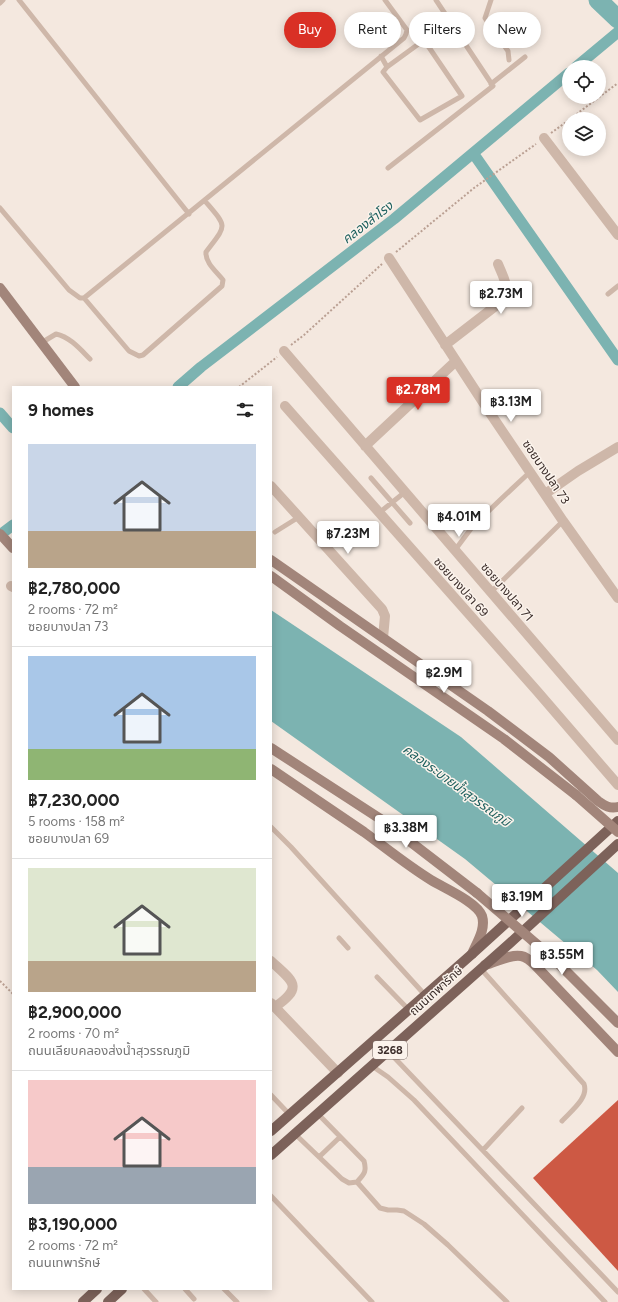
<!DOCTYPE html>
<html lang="en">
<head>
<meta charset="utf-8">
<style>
  body { margin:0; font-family:Figtree,"Noto Sans Thai",sans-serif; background:#f6f6f6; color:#222; height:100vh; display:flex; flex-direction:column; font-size:15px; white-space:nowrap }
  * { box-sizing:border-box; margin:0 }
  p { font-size:13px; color:#767676 }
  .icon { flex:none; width:22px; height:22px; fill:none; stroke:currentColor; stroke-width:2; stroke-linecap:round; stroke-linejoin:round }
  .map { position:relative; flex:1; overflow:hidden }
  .side { position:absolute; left:12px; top:386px; width:260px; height:904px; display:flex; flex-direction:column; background:#fff; border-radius:0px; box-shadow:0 2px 10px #0003 }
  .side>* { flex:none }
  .guide { position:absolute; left:284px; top:12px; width:274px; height:36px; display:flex; gap:8px }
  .tools { position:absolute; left:562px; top:60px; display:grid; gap:8px }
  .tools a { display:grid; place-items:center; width:44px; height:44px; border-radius:50%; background:#fff; box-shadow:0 2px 10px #0003; font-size:20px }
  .price { position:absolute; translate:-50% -34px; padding:0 9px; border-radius:4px; background:#fff; color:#222; font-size:13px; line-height:26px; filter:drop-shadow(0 1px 2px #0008) }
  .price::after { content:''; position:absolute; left:50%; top:24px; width:12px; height:9px; margin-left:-6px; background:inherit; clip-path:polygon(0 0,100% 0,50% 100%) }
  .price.selected { background:#d93025; color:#fff }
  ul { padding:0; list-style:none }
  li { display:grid; align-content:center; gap:8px; height:212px; padding:0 16px }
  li+li { border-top:1px solid #e0e0e0 }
  li span { display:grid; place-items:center; height:124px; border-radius:0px; color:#555 }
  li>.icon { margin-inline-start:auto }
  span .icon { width:72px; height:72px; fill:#fffc; stroke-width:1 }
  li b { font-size:17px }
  h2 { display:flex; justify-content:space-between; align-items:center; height:48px; padding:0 16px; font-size:17px }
  .pill { padding:0 14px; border-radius:18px; background:#fff; box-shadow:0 2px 10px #0003; font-size:14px; line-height:36px }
  .pill.selected { background:#d93025; color:#fff }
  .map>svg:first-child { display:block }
  .water { fill:#7cb3b1 }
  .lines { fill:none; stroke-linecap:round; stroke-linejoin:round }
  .canal { stroke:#7cb3b1; stroke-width:11 }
  .river { stroke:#7cb3b1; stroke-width:19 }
  .building { fill:#cd5944 }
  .path { stroke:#baa093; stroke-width:2; stroke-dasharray:2 2; stroke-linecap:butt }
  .lane { stroke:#ceb7a9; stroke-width:5 }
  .street { stroke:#ceb7a9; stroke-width:10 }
  .secondary { stroke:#a2857a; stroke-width:10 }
  .primary { stroke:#7d625a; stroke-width:10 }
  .secondary-bridge { stroke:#a2857a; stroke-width:10 }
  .labels { text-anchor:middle; stroke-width:3; stroke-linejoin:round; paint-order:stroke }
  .shield { fill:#fbf3ec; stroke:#756864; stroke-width:1 }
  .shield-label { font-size:11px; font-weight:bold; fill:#3b2d2a }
  .street-label { font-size:12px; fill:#3b2d2a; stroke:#fbf3ec }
  .water-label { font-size:13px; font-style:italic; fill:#1c5f5d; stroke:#fbf3ec }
</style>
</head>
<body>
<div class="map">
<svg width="618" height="1302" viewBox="0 0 618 1302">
  <rect width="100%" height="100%" fill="#f4e8df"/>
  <path class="water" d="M271 610 461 737 618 873V992L597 970 465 859 271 721Z"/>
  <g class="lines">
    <path class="canal" d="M576 67 618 32
      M473 153 618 360
      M178 387 201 367 394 219 569 73
      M0 413 13 428
      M0 535 13 525"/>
    <path class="river" d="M598 0 618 19"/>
  </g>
  <path class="building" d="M618 1100V1271L533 1178Z"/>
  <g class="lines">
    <path class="path" d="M570 119 618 83
      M551 133 569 120
      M396 252 474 188 536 144
      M291 345 304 335 382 264
      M239 387 277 357
      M0 981 13 994"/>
    <path class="lane" d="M19 0 189 214
      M491 0 485 18 508 51 509 60
      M0 3 3 0
      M381 56 387 67 383 72 420 120 462 96 424 40 387 67
      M491 84 525 57
      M388 168 493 86 436 0
      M0 208 69 290 80 298H84L129 351 139 356 143 355 222 286 223 280C217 272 205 263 206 252 227 224 228 228 205 201
      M608 294 618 286
      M84 298 404 38 406 34 407 30 385 0
      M41 343 56 334C70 337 80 349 90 359
      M371 478 410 523
      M379 513 405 492
      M275 532 299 517
      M455 550 473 526 500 500 530 472
      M491 592 563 521
      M271 827 291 847 425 995
      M339 938 348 948
      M481 969 584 1084C589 1098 571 1111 562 1121
      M377 977 409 1010
      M388 1051 618 1292
      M372 1066 388 1077 414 1100 605 1302
      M271 1095 290 1115
      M318 1114 364 1161C367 1172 364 1174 357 1182
      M295 1134 342 1179 349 1183 357 1182 380 1208 388 1210H397L404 1211 424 1224 448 1245 507 1302
      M483 1150 522 1108
      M319 1157 340 1137
      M271 1196 372 1302
      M144 1289 156 1302
      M185 1289 194 1299
      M224 1289 237 1302"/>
    <path class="street" d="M544 138 618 235
      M389 258 490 413 563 521 618 598
      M445 345 502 301C511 288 503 277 498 264
      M284 351 618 740
      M285 406 537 691 618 785
      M365 446 456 361
      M271 486 382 609 385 616 383 638
      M545 494 578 471 618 447
      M11 586 13 587
      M271 961C292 981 305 986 275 1007
      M271 1003 338 1073"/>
    <path class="secondary" d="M0 288 75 387
      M0 534 13 548
      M271 560 488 711 549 757 598 801C605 806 610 809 618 807
      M271 576 340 626 504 739 576 795
      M271 748 382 820 477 893
      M271 769C302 790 333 811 364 832 386 848 408 866 431 880 444 888 477 902 482 916 486 929 477 942 472 954
      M554 959 618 1023
      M485 965C496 962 510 954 521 956 527 957 531 961 535 965L618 1052"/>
    <path class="primary" d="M271 1131 472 954 618 821
      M271 1155 509 944 618 844
      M83 1302 97 1289
      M108 1302 122 1289"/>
    <path class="secondary-bridge" d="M576 795 618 832
      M477 893 554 959"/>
  </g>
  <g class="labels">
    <rect class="shield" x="373" y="1041" width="34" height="18" rx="3"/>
    <g class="shield-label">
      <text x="390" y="1054">3268</text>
    </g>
    <g class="street-label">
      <text transform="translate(546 472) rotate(56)" y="4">ซอยบางปลา 73</text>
      <text transform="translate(461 587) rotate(48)" y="4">ซอยบางปลา 69</text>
      <text transform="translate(507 592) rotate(49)" y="4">ซอยบางปลา 71</text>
      <text transform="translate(436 991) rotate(-42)" y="4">ถนนเทพารักษ์</text>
    </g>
    <g class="water-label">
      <text transform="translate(367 222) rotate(-38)" y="5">คลองสำโรง</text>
      <text transform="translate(457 785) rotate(36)" y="5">คลองระบายน้ำสุวรรณภูมิ</text>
    </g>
  </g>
</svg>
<div class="tools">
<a><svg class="icon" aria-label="locate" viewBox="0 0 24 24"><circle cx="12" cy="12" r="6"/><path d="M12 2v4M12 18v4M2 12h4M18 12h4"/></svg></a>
<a><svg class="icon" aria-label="layers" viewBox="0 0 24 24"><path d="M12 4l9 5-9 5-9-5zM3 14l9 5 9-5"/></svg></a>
</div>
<b class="price" style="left:501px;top:315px">฿2.73M</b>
<b class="price selected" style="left:418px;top:411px">฿2.78M</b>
<b class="price" style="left:511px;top:423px">฿3.13M</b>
<b class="price" style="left:459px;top:538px">฿4.01M</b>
<b class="price" style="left:348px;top:555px">฿7.23M</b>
<b class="price" style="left:444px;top:694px">฿2.9M</b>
<b class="price" style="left:406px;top:849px">฿3.38M</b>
<b class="price" style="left:522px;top:918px">฿3.19M</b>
<b class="price" style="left:562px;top:976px">฿3.55M</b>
<div class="guide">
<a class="pill selected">Buy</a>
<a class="pill">Rent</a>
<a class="pill">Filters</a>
<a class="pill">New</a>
</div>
<section class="side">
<h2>9 homes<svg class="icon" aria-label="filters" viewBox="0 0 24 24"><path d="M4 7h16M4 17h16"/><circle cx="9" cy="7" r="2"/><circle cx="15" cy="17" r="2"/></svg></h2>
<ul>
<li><span style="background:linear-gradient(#c9d6e8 70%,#b9a48a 0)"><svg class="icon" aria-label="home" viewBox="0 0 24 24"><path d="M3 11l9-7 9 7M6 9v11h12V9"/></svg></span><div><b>฿2,780,000</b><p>2 rooms · 72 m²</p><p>ซอยบางปลา 73</p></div></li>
<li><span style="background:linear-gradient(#a9c7e8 75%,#8fb573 0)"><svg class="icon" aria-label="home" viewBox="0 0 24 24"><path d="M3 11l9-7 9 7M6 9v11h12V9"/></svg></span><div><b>฿7,230,000</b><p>5 rooms · 158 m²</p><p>ซอยบางปลา 69</p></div></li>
<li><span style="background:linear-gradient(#dfe7d0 75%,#b9a48a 0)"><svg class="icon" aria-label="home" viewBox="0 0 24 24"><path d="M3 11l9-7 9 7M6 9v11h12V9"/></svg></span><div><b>฿2,900,000</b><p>2 rooms · 70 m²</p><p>ถนนเลียบคลองส่งน้ำสุวรรณภูมิ</p></div></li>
<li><span style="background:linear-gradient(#f6c9c9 70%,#9aa5b1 0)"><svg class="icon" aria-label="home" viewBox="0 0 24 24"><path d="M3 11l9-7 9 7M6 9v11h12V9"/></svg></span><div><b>฿3,190,000</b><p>2 rooms · 72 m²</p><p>ถนนเทพารักษ์</p></div></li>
</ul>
</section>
</div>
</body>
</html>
